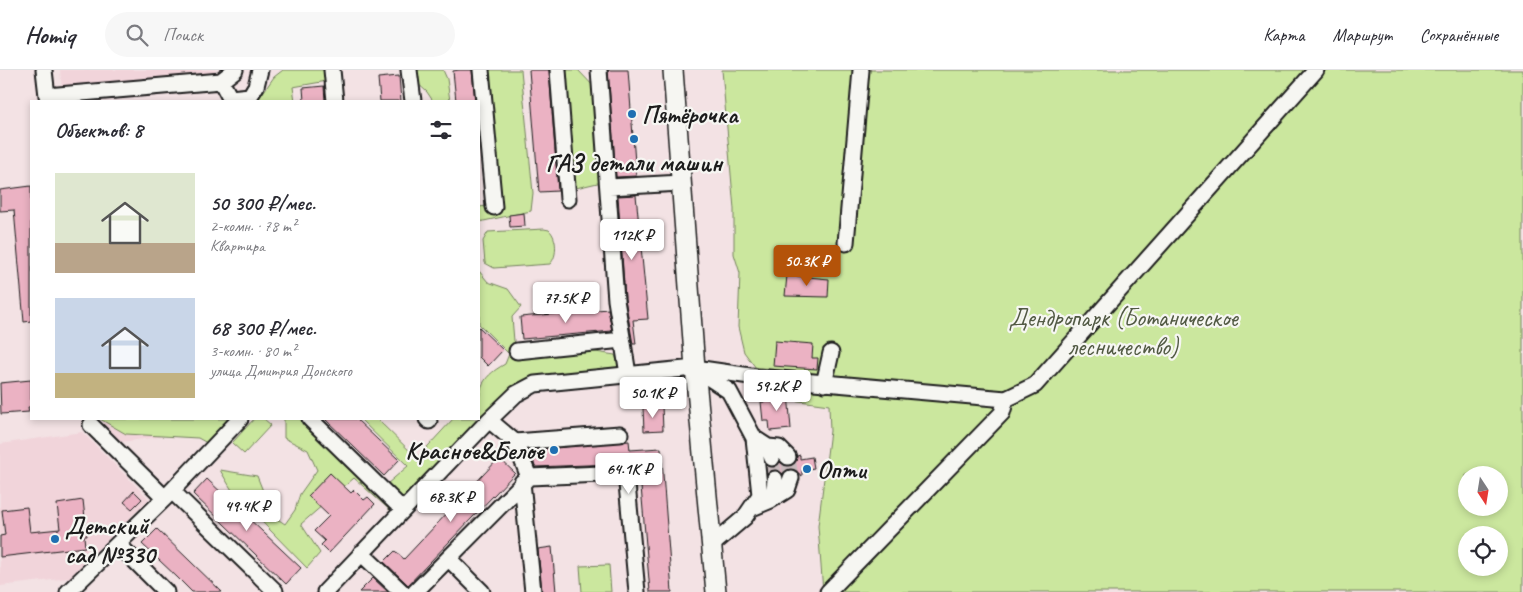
<!DOCTYPE html>
<html lang="ru">
<head>
<meta charset="utf-8">
<style>
  body { margin:0; font-family:Caveat,sans-serif; background:#f7f7f7; color:#2b2b33; height:100vh; display:flex; flex-direction:column; font-size:19px; white-space:nowrap }
  * { box-sizing:border-box; margin:0 }
  p { font-size:16px; color:#7c7c81 }
  .icon { flex:none; width:28px; height:28px; fill:none; stroke:currentColor; stroke-width:2; stroke-linecap:round; stroke-linejoin:round }
  .map { position:relative; flex:1; overflow:hidden }
  .side { position:absolute; left:30px; top:30px; width:450px; height:320px; display:flex; flex-direction:column; background:#fff; border-radius:0px; box-shadow:0 2px 8px #0003 }
  .side>* { flex:none }
  .needle { width:32px; rotate:168deg }
  .controls { position:absolute; left:1458px; top:396px; display:grid; gap:10px }
  .controls a { display:grid; place-items:center; width:50px; height:50px; border-radius:50%; background:#fff; box-shadow:0 2px 8px #0003; font-size:25px }
  .price { position:absolute; translate:-50% -42px; padding:0 11px; border-radius:5px; background:#fff; color:#222; font-size:16px; line-height:32px; filter:drop-shadow(0 1px 2px #0008) }
  .price::after { content:''; position:absolute; left:50%; top:30px; width:15px; height:11px; margin-left:-8px; background:inherit; clip-path:polygon(0 0,100% 0,50% 100%) }
  .price.active { background:#b45309; color:#fff }
  ul { padding:0; list-style:none }
  li { display:flex; align-items:center; gap:15px; height:125px; padding:0 25px }
  li span { display:grid; place-items:center; flex:none; width:140px; height:100px; border-radius:0px; color:#555 }
  li>.icon { margin-inline-start:auto }
  span .icon { width:60px; height:60px; fill:#fffc; stroke-width:1 }
  li b { font-size:21px }
  h2 { display:flex; justify-content:space-between; align-items:center; height:60px; padding:0 25px; font-size:21px }
  header { display:flex; align-items:center; gap:30px; box-sizing:border-box; height:70px; padding:0 25px; background:#fff; border-bottom:1px solid #e1e1e2 }
  header strong { font-size:24px }
  nav { display:flex; gap:28px; margin-inline-start:auto; font-size:18px }
  .search { width:350px; height:45px; background:#f7f7f7; display:flex; align-items:center; gap:12px; box-sizing:border-box; padding:0 18px; border-radius:28px; color:#7c7c81; font-size:19px }
  .map>svg:first-child { display:block }
  .built { fill:#f1d4da }
  .green { fill:#cbe79e; stroke:#74825d; fill-rule:evenodd }
  .building { fill:#ebb2c3; stroke:#1c1c1c }
  .lines { fill:none; stroke-linecap:round; stroke-linejoin:round }
  .minor-tunnel { stroke:#c8babc; stroke-width:15; stroke-dasharray:15 8; stroke-linecap:butt }
  .minor-casing { stroke:#1c1c1c; stroke-width:19 }
  .major-casing { stroke:#1c1c1c; stroke-width:22 }
  .minor { stroke:#f6f6f2; stroke-width:15 }
  .major { stroke:#f6f6f2; stroke-width:19 }
  .poi-dot { fill:#1f6fb2; stroke:#f6f6f2; stroke-width:2 }
  .labels { text-anchor:middle; stroke-width:4.5; stroke-linejoin:round; paint-order:stroke }
  .poi-label { font-size:25px; font-weight:bold; fill:#1c1c1c; stroke:#f6f6f2; text-anchor:start }
  .park-label { font-size:25px; fill:#515943; stroke:#f6f6f2 }
</style>
</head>
<body>
<header>
<strong>Homiq</strong>
<div class="search"><svg class="icon" aria-label="search" viewBox="0 0 24 24"><circle cx="10" cy="10" r="6"/><path d="M15 15l6 6"/></svg>Поиск</div>
<nav><a>Карта</a><a>Маршрут</a><a>Сохранённые</a></nav>
</header>
<div class="map">
<svg width="1523" height="522" viewBox="0 0 1523 522">
  <rect width="100%" height="100%" fill="#f3e2e4"/>
  <filter id="ink" filterUnits="userSpaceOnUse"><feTurbulence type="fractalNoise" baseFrequency=".02" numOctaves="2"/><feDisplacementMap in="SourceGraphic" scale="10" xChannelSelector="R" yChannelSelector="G"/><feConvolveMatrix kernelMatrix="1 2 1 2 8 2 1 2 1" color-interpolation-filters="sRGB"/></filter>
  <g filter="url(#ink)">
    <path class="built" d="M60 0H216L210 6 62 20Z
      M103 349 226 358 114 373 104 361Z
      M82 362 149 429 69 508 0 516V374Z"/>
    <path class="green" d="M283 0H327V11L293 17 295 31H257L274 7Z
      M417 0H443L447 9 450 31H433L427 22 416 12Z
      M478 0H521L533 123 531 141 479 152V137L487 136Z
      M557 0H578L597 20 606 111 576 118 567 117Z
      M722 0H1523V522H823L818 456 830 361 829 335 763 326 756 298 744 282 738 257 740 203 734 184V139ZM1466 405H1499V438H1466ZM1466 465H1499V498H1466Z
      M544 159 549 160C557 167 558 186 550 194L494 198 485 193 483 171 488 162Z
      M479 201 488 212 508 219 521 237 512 247 514 271 527 283 569 278 615 285 619 297 532 311 393 443 354 408 301 454 320 483 307 498 233 422 220 400 257 406 273 446 285 454 295 440 300 424 317 400 308 380 284 368V349H318L387 414 408 396 360 349H377L417 388 453 349H479C479 320 478 309 505 294L509 284 479 254Z
      M100 349H248L216 378 198 368 126 364Z
      M254 349H264L271 355 244 384 232 373Z
      M609 495 611 522H582L580 496Z"/>
    <path class="building" d="M459 0H472L475 31H456L453 1Z
      M529 0H549L558 121 539 122Z
      M608 0H628L636 106 616 107Z
      M399 6 401 31H380L378 8Z
      M324 16 325 31H304L303 18Z
      M31 116V251L24 252 14 140 0 141V120Z
      M636 125 648 249 633 250 636 274H633L625 229 618 126Z
      M524 143 525 156 510 157 509 145Z
      M787 205 829 209 828 227 785 226Z
      M608 239 612 261 522 269 520 247Z
      M479 257 503 280 488 296 479 287Z
      M775 271 813 274 812 288H818L817 299 773 296Z
      M31 310V337H28L29 342 1 344 0 313Z
      M788 323 791 359 770 361 769 351H763L761 332H764V325Z
      M662 336 663 360 644 361 643 338Z
      M325 349H356L399 390 384 406Z
      M629 371 630 380 661 378 672 522H650L639 393 535 397 534 393 532 380Z
      M800 385V389L812 387 814 398 802 400V406L793 399H789L783 404 775 400 767 404 766 395 775 397 780 392 785 396H791L795 393 797 386Z
      M499 388 515 403 408 515 384 492 395 481 404 489Z
      M330 403 351 423 354 420 364 430 368 427 375 434 329 483 321 475 325 471 314 461 329 446 308 426Z
      M207 409 301 498 286 514 193 424Z
      M134 421 142 429 132 439 124 432Z
      M83 430 87 466H84L85 477 0 487V466L5 465 2 440 27 437 30 462 60 459 57 434Z
      M157 459 222 522H192L177 507 142 474Z
      M552 477 556 522H542L538 479Z
      M373 508 388 522H359Z"/>
    <g class="lines">
      <path class="minor-tunnel" d="M788 387 791 408
        M772 388 775 409"/>
      <g class="minor-casing">
        <path id="minor" d="M44 0 47 26 221 11 235 0
          M332 0 335 31
          M409 0 413 31
          M481 0 494 137
          M558 0 568 129
          M599 0 616 230 628 304
          M221 11 230 28 250 26 256 16 260 0
          M609 117 681 113
          M846 173 861 0
          M517 281 622 270
          M700 302 729 321 754 368 760 425 745 447 712 475
          M824 314 831 283
          M310 349 402 439
          M427 349 429 351
          M489 350 515 372 529 407
          M91 355 165 428 240 349
          M754 368 768 377 772 388
          M515 372 620 364
          M768 377 779 378 788 387
          M522 412 533 522
          M172 421 275 521
          M771 430 787 420 791 408
          M752 438 771 430 774 422 775 409
          M118 474 166 522
          M361 483 402 522
          M449 489 482 522
          M68 522 165 428
          M325 522 489 350 516 324 535 314 695 298 757 307 1006 329 1035 315 1316 0
          M415 522 529 407 626 403 637 522
          M828 522 1002 343 1006 329"/>
      </g>
      <g class="major-casing">
        <path id="major" d="M673 0 695 298 716 522"/>
      </g>
      <use href="#minor" class="minor"/>
      <use href="#major" class="major"/>
    </g>
  </g>
  <g class="poi-dot">
    <circle cx="632" cy="44" r="5"/>
    <circle cx="634" cy="69" r="5"/>
    <circle cx="554" cy="380" r="5"/>
    <circle cx="807" cy="399" r="5"/>
    <circle cx="55" cy="469" r="5"/>
  </g>
  <g class="labels">
    <g class="poi-label">
      <text x="642" y="53">Пятёрочка</text>
      <text x="634" y="101" text-anchor="middle">ГАЗ детали машин</text>
      <text x="544" y="389" text-anchor="end">Красное&amp;Белое</text>
      <text x="817" y="408">Опти</text>
      <text x="65" y="464">Детский<tspan x="65" dy="29">сад №330</tspan></text>
    </g>
    <g class="park-label">
      <text x="1123" y="256">Дендропарк (Ботаническое<tspan x="1123" dy="29">лесничество)</tspan></text>
    </g>
  </g>
</svg>
<div class="controls">
<a><svg class="needle" viewBox="-14 -14 28 28"><path d="M0-13l5 13h-10z" fill="#e53935"/><path d="M0 13l5-13h-10z" fill="#7c7c81"/></svg></a>
<a><svg class="icon" aria-label="locate" viewBox="0 0 24 24"><circle cx="12" cy="12" r="6"/><path d="M12 2v4M12 18v4M2 12h4M18 12h4"/></svg></a>
</div>
<b class="price" style="left:632px;top:191px">112K ₽</b>
<b class="price active" style="left:807px;top:217px">50.3K ₽</b>
<b class="price" style="left:566px;top:254px">77.5K ₽</b>
<b class="price" style="left:777px;top:342px">59.2K ₽</b>
<b class="price" style="left:653px;top:349px">50.1K ₽</b>
<b class="price" style="left:629px;top:425px">64.1K ₽</b>
<b class="price" style="left:451px;top:453px">68.3K ₽</b>
<b class="price" style="left:247px;top:462px">49.4K ₽</b>
<section class="side">
<h2>Объектов: 8<svg class="icon" aria-label="filters" viewBox="0 0 24 24"><path d="M4 7h16M4 17h16"/><circle cx="9" cy="7" r="2"/><circle cx="15" cy="17" r="2"/></svg></h2>
<ul>
<li><span style="background:linear-gradient(#dfe7d0 70%,#b9a48a 0)"><svg class="icon" aria-label="home" viewBox="0 0 24 24"><path d="M3 11l9-7 9 7M6 9v11h12V9"/></svg></span><div><b>50 300 ₽/мес.</b><p>2-комн. · 78 m²</p><p>Квартира</p></div></li>
<li><span style="background:linear-gradient(#c9d6e8 75%,#c2b280 0)"><svg class="icon" aria-label="home" viewBox="0 0 24 24"><path d="M3 11l9-7 9 7M6 9v11h12V9"/></svg></span><div><b>68 300 ₽/мес.</b><p>3-комн. · 80 m²</p><p>улица Дмитрия Донского</p></div></li>
</ul>
</section>
</div>
</body>
</html>
